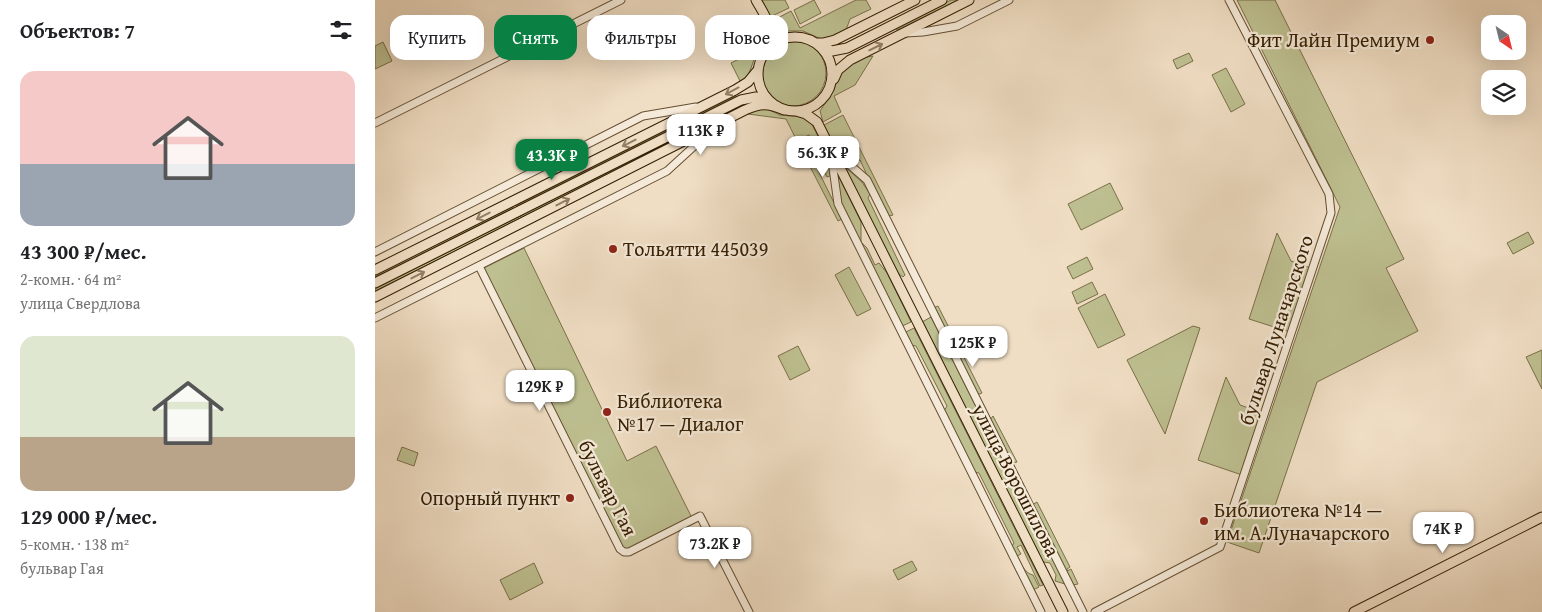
<!DOCTYPE html>
<html lang="ru">
<head>
<meta charset="utf-8">
<style>
  body { margin:0; font-family:"Gentium Book Plus",serif; background:#f2f2f2; color:#202124; height:100vh; display:flex; flex-direction:column; font-size:19px; white-space:nowrap }
  * { box-sizing:border-box; margin:0 }
  p { font-size:16px; color:#757577 }
  .icon { flex:none; width:28px; height:28px; fill:none; stroke:currentColor; stroke-width:2; stroke-linecap:round; stroke-linejoin:round }
  .map { position:relative; flex:1; overflow:hidden }
  .drawer { display:flex; flex-direction:column; background:#fff; width:375px }
  .drawer>* { flex:none }
  .banner { position:absolute; left:15px; top:15px; width:475px; height:45px; display:flex; gap:10px }
  .needle { width:32px; rotate:145deg }
  .tools { position:absolute; left:1106px; top:15px; display:grid; gap:10px }
  .tools a { display:grid; place-items:center; width:45px; height:45px; border-radius:10px; background:#fff; box-shadow:0 5px 20px #0002; font-size:25px }
  .price { position:absolute; translate:-50% -42px; padding:0 11px; border-radius:10px; background:#fff; color:#222; font-size:16px; line-height:32px; filter:drop-shadow(0 1px 2px #0008) }
  .price::after { content:''; position:absolute; left:50%; top:30px; width:15px; height:11px; margin-left:-8px; background:inherit; clip-path:polygon(0 0,100% 0,50% 100%) }
  .price.active { background:#0b8043; color:#fff }
  ul { padding:0; list-style:none }
  li { display:grid; align-content:center; gap:10px; height:265px; padding:0 20px }
  li span { display:grid; place-items:center; height:155px; border-radius:15px; color:#555 }
  li>.icon { margin-inline-start:auto }
  span .icon { width:90px; height:90px; fill:#fffc; stroke-width:1 }
  li b { font-size:21px }
  h2 { display:flex; justify-content:space-between; align-items:center; height:60px; padding:0 20px; font-size:21px }
  .chip { padding:0 18px; border-radius:15px; background:#fff; box-shadow:0 5px 20px #0002; font-size:18px; line-height:45px }
  .chip.active { background:#0b8043; color:#fff }
  main { display:flex; flex:1; min-height:0 }
  .map>svg:first-child { display:block }
  .green { fill:#bec091; stroke:#7a6f48 }
  .lines { fill:none; stroke-linecap:round; stroke-linejoin:round }
  .minor-casing { stroke:#644e31; stroke-width:9 }
  .major-casing { stroke:#351e00; stroke-width:11 }
  .minor { stroke:#f5ead9; stroke-width:7 }
  .major { stroke:#f0dec4; stroke-width:9 }
  .oneway { stroke:#927e62 }
  .poi-dot { fill:#8f2418; stroke:#f5ead9; stroke-width:2 }
  .labels { text-anchor:middle; stroke-width:4.5; stroke-linejoin:round; paint-order:stroke }
  .poi-label { font-size:20px; fill:#351e00; stroke:#f5ead9; text-anchor:start }
  .street-label { font-size:20px; fill:#351e00; stroke:#f5ead9 }
</style>
</head>
<body>
<main>
<section class="drawer">
<h2>Объектов: 7<svg class="icon" aria-label="filters" viewBox="0 0 24 24"><path d="M4 7h16M4 17h16"/><circle cx="9" cy="7" r="2"/><circle cx="15" cy="17" r="2"/></svg></h2>
<ul>
<li><span style="background:linear-gradient(#f6c9c9 60%,#9aa5b1 0)"><svg class="icon" aria-label="home" viewBox="0 0 24 24"><path d="M3 11l9-7 9 7M6 9v11h12V9"/></svg></span><div><b>43 300 ₽/мес.</b><p>2-комн. · 64 m²</p><p>улица Свердлова</p></div></li>
<li><span style="background:linear-gradient(#dfe7d0 65%,#b9a48a 0)"><svg class="icon" aria-label="home" viewBox="0 0 24 24"><path d="M3 11l9-7 9 7M6 9v11h12V9"/></svg></span><div><b>129 000 ₽/мес.</b><p>5-комн. · 138 m²</p><p>бульвар Гая</p></div></li>
</ul>
</section>
<div class="map">
<svg width="1167" height="612" viewBox="0 0 1167 612">
  <rect width="100%" height="100%" fill="#f0dec4"/>
  <filter id="stains"><feTurbulence type="fractalNoise" baseFrequency=".004" numOctaves="4"/><feColorMatrix values="0 0 0 0 .2 0 0 0 0 .09 0 0 0 0 .02 0 0 0 .5 -.17"/></filter>
  <radialGradient id="worn" r=".72"><stop offset=".6" stop-color="#630" stop-opacity="0"/><stop offset="1" stop-color="#630" stop-opacity=".3"/></radialGradient>
  <path class="green" d="M387 0H410L414 8 395 17Z
    M439 0 446 13 425 24 419 10Z
    M481 0H491L496 9 475 19 471 30 453 39H446L428 31H405L400 27 397 21 416 11 425 28Z
    M576 0H583L522 30 521 27Z
    M862 0H900L1029 259 1011 268 1043 331 942 382 884 553 852 542 965 207Z
    M387 25 391 32V39L380 57 373 76 366 83 356 63 378 52 369 35Z
    M385 73a33 33 0 1 1 66 0a33 33 0 1 1-66 0Z
    M8 42 17 61 0 69V46Z
    M814 53 818 61 802 69 798 60Z
    M498 56 480 85 459 96 466 112 448 122 445 111 459 90 464 74 483 58Z
    M851 68 870 104 856 112 837 75Z
    M360 94 361 96 141 206 139 204Z
    M366 106 367 108 147 218 145 216Z
    M388 107 405 115 429 117 435 121 454 157 455 176 452 177 439 151 441 149 434 135 422 141 411 119 373 114Z
    M468 115 518 215 514 216 510 214 485 160 475 165 462 151 449 125Z
    M432 148 467 219 463 221 427 151Z
    M469 166 487 182 495 194 493 198 530 275 528 277 523 273Z
    M461 171 486 222V242L492 248 500 265 504 263 512 273 536 322 525 327 466 205Z
    M735 183 748 209 706 230 693 204Z
    M137 205 138 208 0 277V274Z
    M143 217 144 219 0 291V289Z
    M1153 232 1159 243 1138 254 1132 243Z
    M902 233 916 261 936 268 915 332 874 319Z
    M149 248 252 461 281 446 317 518 249 551 107 269Z
    M712 257 718 269 698 279 692 267Z
    M474 267 496 309 482 316 460 275Z
    M717 282 723 294 702 304 697 292Z
    M730 294 750 335 723 348 703 308Z
    M563 306 607 393 602 395 558 308Z
    M556 317 690 584 680 581 681 575 675 563 668 562 547 322Z
    M818 326 825 328 790 434 752 360Z
    M539 328 668 585 665 586 646 545 642 547 646 554 642 556C646 563 649 573 658 575L664 587 658 590 637 546 639 543 604 473 599 472 568 413 572 406 541 346 535 345 529 333Z
    M423 346 435 370 415 380 403 356Z
    M1167 350V389L1151 357Z
    M851 377 865 405 888 413 867 475 823 460Z
    M618 416 642 462 637 463 615 420Z
    M27 447 43 453 39 466 22 460Z
    M662 502 695 567 692 569V571L696 569 703 584 698 585 657 505Z
    M537 561 542 570 523 580 518 570Z
    M159 563 168 583 135 600 125 580Z"/>
  <g class="lines">
    <g class="minor-casing">
      <path id="minor" d="M531 33 548 32 582 26 634 0
        M0 123 246 0
        M459 151 492 180 708 612
        M456 154 463 204 666 612
        M0 252 268 116 321 107
        M104 266 245 549 249 552H254L325 516 374 612
        M0 318 292 171 339 128
        M720 612 845 547 956 213 954 194 854 0"/>
    </g>
    <g class="major-casing">
      <path id="major" d="M381 0C391 18 400 28 391 48
        M383 74a37 37 0 1 1 74 0a37 37 0 1 1-74 0Z
        M441 43H448L460 40 540 0
        M447 47 457 51 472 48 567 0
        M459 79 463 70 475 60 594 0
        M421 111 431 114 442 122 688 612
        M0 270 360 90 373 82 382 71
        M0 283 366 100 381 97 392 99
        M0 297 370 110C386 103 393 103 409 110
        M979 612 1167 517"/>
    </g>
    <use href="#minor" class="minor"/>
    <use href="#major" class="major"/>
  </g>
  <defs><path id="oneway-shaft" d="M-6 0H5M1.5-3L5.5 0L1.5 3" fill="none" stroke-width="1.6" stroke-linecap="round" stroke-linejoin="round" transform="scale(1.25)"/></defs>
  <g class="oneway">
    <use href="#oneway-shaft" transform="translate(501 47) rotate(-26)"/>
    <use href="#oneway-shaft" transform="translate(357 91) rotate(152)"/>
    <use href="#oneway-shaft" transform="translate(254 143) rotate(153)"/>
    <use href="#oneway-shaft" transform="translate(188 202) rotate(-27)"/>
    <use href="#oneway-shaft" transform="translate(108 216) rotate(153)"/>
    <use href="#oneway-shaft" transform="translate(43 275) rotate(-27)"/>
  </g>
  <g class="poi-dot">
    <circle cx="1055" cy="40" r="5"/>
    <circle cx="238" cy="249" r="5"/>
    <circle cx="232" cy="412" r="5"/>
    <circle cx="195" cy="498" r="5"/>
    <circle cx="829" cy="521" r="5"/>
  </g>
  <g class="labels">
    <g class="poi-label">
      <text x="1045" y="47" text-anchor="end">Фит Лайн Премиум</text>
      <text x="248" y="256">Тольятти 445039</text>
      <text x="242" y="408">Библиотека<tspan x="242" dy="23">№17 — Диалог</tspan></text>
      <text x="185" y="505" text-anchor="end">Опорный пункт</text>
      <text x="839" y="517">Библиотека №14 —<tspan x="839" dy="23">им. А.Луначарского</tspan></text>
    </g>
    <g class="street-label">
      <text transform="translate(901 330) rotate(-72)" y="7">бульвар Луначарского</text>
      <text transform="translate(641 480) rotate(63)" y="7">улица Ворошилова</text>
      <text transform="translate(233 488) rotate(63)" y="7">бульвар Гая</text>
    </g>
  </g>
  <rect width="100%" height="100%" filter="url(#stains)"/>
  <rect width="100%" height="100%" fill="url(#worn)"/>
</svg>
<div class="tools">
<a><svg class="needle" viewBox="-14 -14 28 28"><path d="M0-13l5 13h-10z" fill="#e53935"/><path d="M0 13l5-13h-10z" fill="#757577"/></svg></a>
<a><svg class="icon" aria-label="layers" viewBox="0 0 24 24"><path d="M12 4l9 5-9 5-9-5zM3 14l9 5 9-5"/></svg></a>
</div>
<b class="price" style="left:326px;top:156px">113K ₽</b>
<b class="price" style="left:448px;top:178px">56.3K ₽</b>
<b class="price active" style="left:177px;top:181px">43.3K ₽</b>
<b class="price" style="left:598px;top:368px">125K ₽</b>
<b class="price" style="left:165px;top:412px">129K ₽</b>
<b class="price" style="left:1068px;top:554px">74K ₽</b>
<b class="price" style="left:340px;top:569px">73.2K ₽</b>
<div class="banner">
<a class="chip">Купить</a>
<a class="chip active">Снять</a>
<a class="chip">Фильтры</a>
<a class="chip">Новое</a>
</div>
</div>
</main>
</body>
</html>
